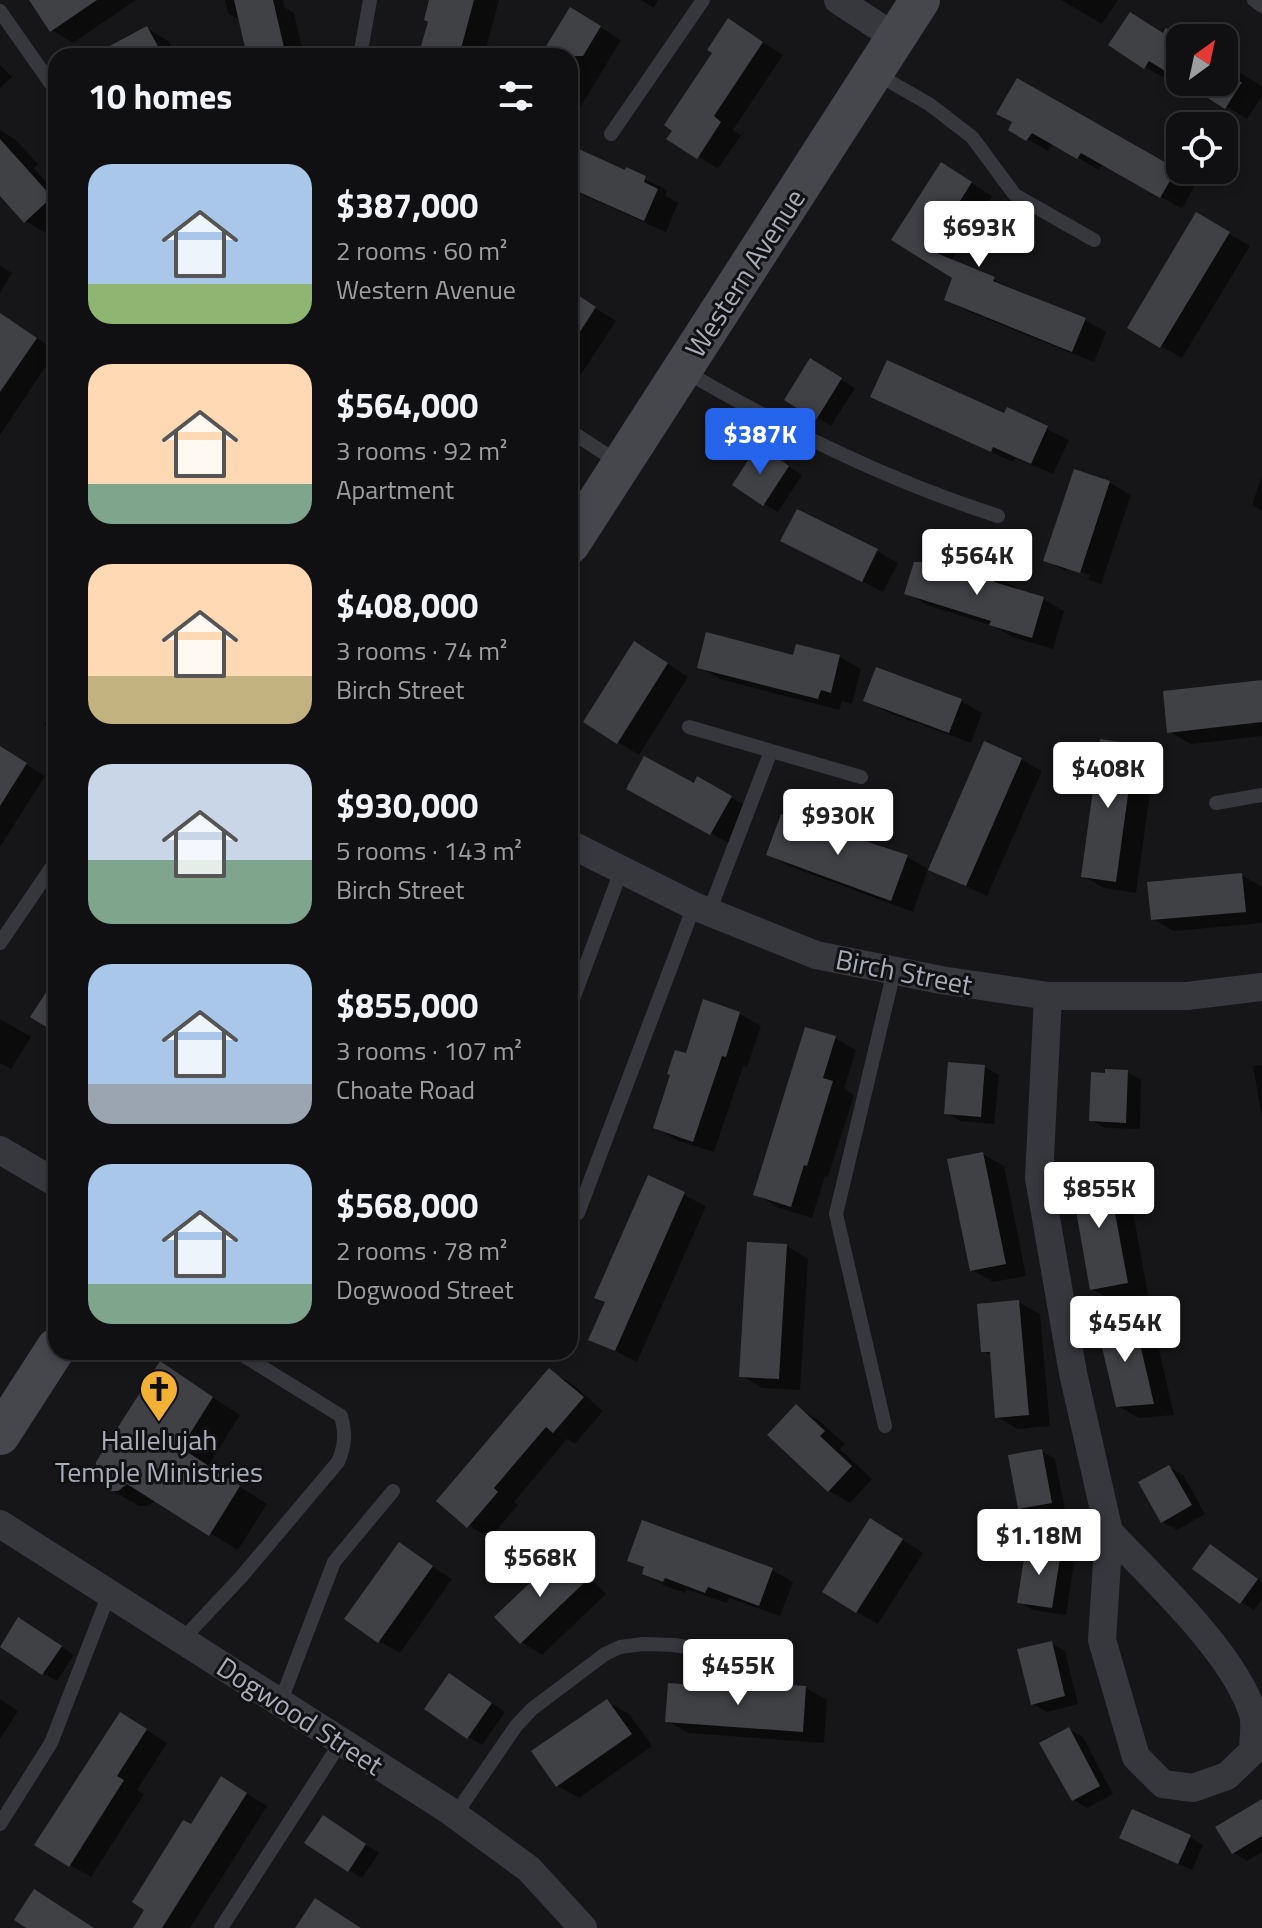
<!DOCTYPE html>
<html lang="en">
<head>
<meta charset="utf-8">
<style>
  body { margin:0; font-family:"Titillium Web",sans-serif; background:#19191b; color:#f1f3f6; height:100vh; display:flex; flex-direction:column; font-size:30px; white-space:nowrap }
  * { box-sizing:border-box; margin:0 }
  p { font-size:26px; color:#9c9d9f }
  .icon { flex:none; width:44px; height:44px; fill:none; stroke:currentColor; stroke-width:2; stroke-linecap:round; stroke-linejoin:round }
  .map { position:relative; flex:1; overflow:hidden }
  .side { position:absolute; left:48px; top:48px; width:530px; height:1312px; display:flex; flex-direction:column; background:#101012; border-radius:24px; box-shadow:0 4px 12px #0003,0 0 0 2px #303032 }
  .side>* { flex:none }
  .needle { width:52px; rotate:33deg }
  .controls { position:absolute; left:1166px; top:24px; display:grid; gap:16px }
  .controls a { display:grid; place-items:center; width:72px; height:72px; border-radius:16px; background:#101012; box-shadow:0 4px 12px #0003,0 0 0 2px #303032; font-size:40px }
  .price { position:absolute; translate:-50% -68px; padding:0 18px; border-radius:8px; background:#fff; color:#222; font-size:26px; line-height:52px; filter:drop-shadow(0 2px 4px #0008) }
  .price::after { content:''; position:absolute; left:50%; top:48px; width:24px; height:18px; margin-left:-12px; background:inherit; clip-path:polygon(0 0,100% 0,50% 100%) }
  .price.active { background:#2563eb; color:#fff }
  ul { padding:0; list-style:none }
  li { display:flex; align-items:center; gap:24px; height:200px; padding:0 40px }
  li span { display:grid; place-items:center; flex:none; width:224px; height:160px; border-radius:24px; color:#555 }
  li>.icon { margin-inline-start:auto }
  span .icon { width:96px; height:96px; fill:#fffc; stroke-width:1 }
  li b { font-size:34px }
  h2 { display:flex; justify-content:space-between; align-items:center; height:96px; padding:0 40px; font-size:34px }
  .map>svg:first-child { display:block }
  .shadow { fill:#0007; fill-rule:evenodd }
  .building { fill:#404145 }
  .lines { fill:none; stroke-linecap:round; stroke-linejoin:round }
  .service { stroke:#37383d; stroke-width:14 }
  .minor { stroke:#37383d; stroke-width:28 }
  .secondary { stroke:#45474d; stroke-width:40 }
  .labels { text-anchor:middle; stroke-width:6; stroke-linejoin:round; paint-order:stroke }
  .street-label { font-size:28px; fill:#a8adb8; stroke:#111113 }
  .poi-label { font-size:28px; fill:#a8adb8; stroke:#111113 }
</style>
</head>
<body>
<div class="map">
<svg width="1262" height="1928" viewBox="0 0 1262 1928">
  <rect width="100%" height="100%" fill="#161618"/>
  <path class="shadow" d="M31 0H136L73 43 52 30Z
    M225 0H283L284 7 294 13 304 56H249L241 21 228 13Z
    M432 0H499L484 56H420L430 22Z
    M641 0H658L654 8Z
    M1061 0H1118L1102 24Z
    M592 22 621 40 575 116 570 113V56H542Z
    M147 28 168 41 177 56H121Z
    M749 33 783 55 733 130 741 135 718 169 669 138Z
    M1164 35 1180 39V78L1170 72 1166 79 1145 67Z
    M1224 63 1262 86V96L1247 119 1186 82H1224Z
    M0 65 12 77 0 88Z
    M1018 80 1196 183 1182 209 1103 163 1099 170 1053 143 1048 151 1011 129 1015 122Z
    M0 130 16 140 38 164 34 168 56 193V225L46 233 25 221 0 193Z
    M570 147 626 173 627 170 667 190 665 195 678 203 666 232 570 189Z
    M962 177 992 196 951 261 1085 320 1106 332 1094 362 967 311 946 299 955 278 894 239Z
    M1197 215 1250 246 1182 358 1161 346Z
    M0 266 12 273 0 293Z
    M570 292 616 321 570 391Z
    M0 331 28 332 56 351 0 435Z
    M811 361 855 388 831 426 787 399Z
    M873 396 1005 416 1008 410 1069 440 1053 474 1015 458 1013 462Z
    M772 456 802 475 778 512 764 504Z
    M1076 472 1110 483 1131 495 1101 584 1067 572 1046 560ZM1066 567 1090 575 1088 579 1066 571Z
    M1262 475V511L1252 505Z
    M877 551 898 563 883 592 804 552Z
    M916 562 970 578 972 569 996 576 1017 588 1016 591 1043 599 1064 611 1053 649 1013 637 994 626 927 605 906 593Z
    M797 646 840 657 861 669 852 704 842 701 839 710 720 679 699 667 794 657Z
    M656 656 688 677 639 755 585 722Z
    M1262 682V736L1191 744 1169 732Z
    M866 700 961 701 982 713 971 743 887 712Z
    M56 706V732L44 724Z
    M1134 746 1155 758 1136 893 1104 888 1083 876Z
    M0 748 45 776 0 847Z
    M1021 759 1042 771 987 896 931 869Z
    M698 779 752 809 732 845 629 788 695 786Z
    M768 854 907 857 928 869 913 912 789 866Z
    M1242 875 1262 887V923L1174 931 1153 919Z
    M740 1014 761 1026 747 1067 743 1066 714 1152 676 1140 655 1127 687 1056Z
    M0 1019 31 1037 11 1069 0 1063Z
    M835 1038 856 1050 844 1089 854 1095 828 1177 825 1176 812 1218 777 1207 756 1194Z
    M1262 1065V1118L1253 1066Z
    M985 1067 999 1075 994 1124 960 1121 946 1113Z
    M1127 1072 1141 1080 1140 1129 1105 1128 1091 1120Z
    M983 1154 1004 1166 1026 1276 993 1282 972 1270Z
    M1107 1172 1128 1184 1148 1295 1113 1301 1092 1289Z
    M649 1178 706 1206 637 1362 591 1339 607 1303Z
    M787 1246 808 1259 800 1390 762 1388 741 1375Z
    M1018 1302 1040 1314 1050 1426 1018 1429 997 1417 992 1356 983 1351Z
    M1133 1320 1155 1332 1174 1415 1139 1418 1118 1406Z
    M161 1364 240 1415 208 1466 267 1504 238 1550 156 1500 147 1506H139L110 1489Z
    M550 1371 571 1383 603 1411 575 1444 567 1439 514 1502 518 1505 490 1538 469 1526Z
    M796 1407 817 1419 845 1444 840 1449 872 1479 850 1503 829 1491Z
    M1042 1451 1055 1459 1065 1510 1034 1516 1020 1508Z
    M1169 1467 1183 1475 1205 1514 1177 1530 1163 1522Z
    M891 1532 923 1553 878 1624 857 1612Z
    M399 1545 452 1579 400 1653 379 1641Z
    M1060 1554 1074 1562 1066 1615 1033 1610 1020 1602Z
    M1224 1555 1262 1582V1599L1254 1610 1241 1602Z
    M560 1556 581 1569 606 1594 542 1655 521 1642Z
    M630 1560 772 1570 793 1582 780 1616 729 1598 727 1603 686 1589 685 1593 665 1586 644 1573 646 1569Z
    M32 1627 74 1655 57 1681 43 1673Z
    M1051 1643 1065 1651 1078 1704 1047 1712 1033 1704Z
    M464 1683 505 1712 482 1745 468 1737Z
    M806 1688 827 1700 824 1743 688 1733 667 1721 767 1692Z
    M0 1699 18 1711 0 1739Z
    M607 1702 629 1714 652 1746 579 1798 558 1786Z
    M141 1726 167 1743 137 1790 144 1794 91 1877 70 1865Z
    M1069 1729 1083 1737 1113 1794 1087 1808 1074 1800Z
    M243 1791 267 1806 190 1928H163L143 1916 192 1827Z
    M1262 1802V1852L1247 1861 1233 1852Z
    M337 1826 379 1853 362 1878 349 1870Z
    M1190 1837 1203 1845 1192 1870 1136 1845Z"/>
  <path class="building" d="M29 0H97L50 32Z
    M234 0H273L286 56H247Z
    M429 0H474L459 56H418L428 22 424 20Z
    M570 7 601 26 583 56H540Z
    M1130 12 1163 33 1166 28 1180 37V80L1149 61 1144 69 1108 45Z
    M728 18 763 42 714 116 721 122 697 159 666 139 672 131 664 125 712 53 707 50Z
    M147 26 163 56H91Z
    M1017 78 1177 169 1160 198 1081 153 1077 159 1032 133 1026 141 1008 130 1012 122 996 114Z
    M1183 82H1242L1225 109Z
    M0 139 52 197 24 223 0 196Z
    M570 145 625 170 626 167 646 176 644 182 658 189 644 221 570 188Z
    M941 162 972 182 929 250 995 277 993 281 1086 318 1072 352 944 300 952 278 891 240Z
    M1196 212 1230 232 1160 348 1127 328Z
    M570 290 596 307 570 347Z
    M0 313 37 338 0 392Z
    M810 358 842 378 816 420 784 400Z
    M887 360 1004 413 1007 407 1048 426 1031 464 993 447 991 452 870 397Z
    M758 445 789 466 763 506 732 485Z
    M1074 469 1110 481 1080 573 1043 561Z
    M797 509 878 549 862 582 780 541Z
    M914 562H922L968 576 971 566 996 574 994 582 1044 597 1032 638 989 625 991 621 904 594Z
    M706 632 793 655 796 644 840 655 831 693 821 690 818 699 697 668Z
    M634 641 668 663 617 744 583 722Z
    M876 667 962 699 949 733 863 701Z
    M1262 680V722L1167 733 1163 691Z
    M1100 739 1135 744 1116 882 1081 877Z
    M984 741 1022 758 966 886 928 870Z
    M0 746 27 763 0 806Z
    M644 756 694 783 697 776 732 796 710 835 626 789Z
    M781 814 908 855 891 901 766 855Z
    M1242 873 1246 912 1151 920 1147 882Z
    M56 977V1033L30 1017Z
    M703 999 740 1012 726 1057 722 1056 693 1142 653 1128 670 1075 667 1074 675 1050 686 1053Z
    M805 1027 836 1036 823 1078 833 1081 807 1166 804 1165 791 1207 753 1195Z
    M948 1062 985 1065 981 1117 944 1114Z
    M1105 1069 1128 1070 1126 1123 1089 1121 1091 1072 1105 1073Z
    M983 1152 1006 1264 970 1271 947 1159Z
    M1107 1170 1128 1283 1090 1290 1070 1177Z
    M648 1175 685 1192 615 1351 588 1340 605 1302 594 1298Z
    M747 1242 787 1244 779 1379 739 1377Z
    M1019 1300 1029 1415 995 1418 990 1352H981L977 1304Z
    M1134 1318 1154 1404 1116 1407 1097 1326Z
    M160 1361 213 1397 181 1448 240 1486 209 1536 127 1484 118 1491H109L96 1476V1462Z
    M549 1368 584 1397 553 1433 546 1427 494 1488 498 1492 467 1528 436 1501Z
    M796 1404 825 1431 820 1436 852 1466 828 1492 767 1435Z
    M1042 1449 1052 1503 1018 1509 1008 1455Z
    M1169 1465 1192 1505 1161 1523 1138 1482Z
    M870 1518 903 1539 856 1613 822 1592Z
    M642 1520 773 1568 759 1606 708 1587 705 1593 665 1578 663 1582 642 1574 644 1567 627 1561Z
    M399 1542 433 1566 378 1643 344 1619Z
    M1210 1544 1258 1579 1240 1604 1192 1569Z
    M1026 1546 1061 1552 1052 1608 1017 1603Z
    M560 1554 586 1581 520 1644 494 1617Z
    M18 1617 62 1646 42 1675 0 1647Z
    M1052 1641 1065 1696 1031 1705 1017 1649Z
    M449 1673 492 1703 467 1739 424 1709Z
    M668 1683 765 1690V1683L806 1686 803 1732 665 1722Z
    M607 1699 632 1734 556 1787 531 1751Z
    M120 1712 147 1729 117 1776 124 1780 69 1867 34 1845Z
    M1069 1727 1100 1786 1072 1801 1039 1743Z
    M221 1776 247 1793 162 1928H133L144 1910 132 1902 183 1820 191 1824Z
    M1262 1799V1836L1232 1854 1215 1827Z
    M1132 1809 1191 1835 1178 1864 1119 1838Z
    M323 1815 366 1844 348 1872 304 1843Z
    M34 1889 94 1928H26L14 1920Z
    M315 1898 330 1908 361 1928H295Z"/>
  <g class="lines">
    <path class="service" d="M1254 0 1262 6
      M0 11 56 91
      M360 56 370 0
      M875 73 929 104 972 137 1015 195 1094 240
      M611 134 703 0
      M683 370C784 429 886 480 998 516
      M570 431 618 462
      M689 727 861 777
      M1216 803 1262 795
      M709 912 771 751
      M0 943 56 861
      M570 1007 621 871
      M578 1213 694 906
      M885 1426 836 1214 894 971
      M182 1640 242 1576 338 1462C345 1446 346 1434 341 1416L238 1352
      M280 1703 334 1562 393 1491
      M455 1815 516 1726 532 1709 605 1654 620 1647 643 1644 674 1645 743 1656
      M0 1824 51 1743 109 1594
      M221 1928 341 1742"/>
    <path class="minor" d="M838 0 896 38
      M570 844 694 906 816 955 941 980 1048 996H1187L1262 987
      M1048 996 1039 1178 1073 1373 1109 1532 1102 1640 1136 1757 1163 1784 1193 1788 1227 1776 1253 1751C1253 1739 1256 1725 1253 1714 1235 1654 1153 1578 1109 1532
      M0 1150 56 1183
      M0 1524 447 1809 529 1869 583 1928"/>
    <path class="secondary" d="M570 544 920 0
      M0 1435 56 1348"/>
  </g>
  <defs>
    <g id="church-pin" transform="scale(2)"><path d="M0 17L-7.5 6A9.5 9.5 0 1 1 7.5 6Z" fill="#f2b134" stroke="#111113"/><path d="M-1.2-6h2.4v3.5h3.3v2.4h-3.3V6h-2.4V-.1h-3.3v-2.4h3.3Z" fill="#111"/></g>
  </defs>
  <g fill-rule="evenodd">
    <use href="#church-pin" x="159" y="1389"/>
  </g>
  <g class="labels">
    <g class="street-label">
      <text transform="translate(745 273) rotate(-57)" y="10">Western Avenue</text>
      <text transform="translate(904 972) rotate(11)" y="10">Birch Street</text>
      <text transform="translate(300 1716) rotate(33)" y="10">Dogwood Street</text>
    </g>
    <g class="poi-label">
      <text x="159" y="1450">Hallelujah<tspan x="159" dy="32">Temple Ministries</tspan></text>
    </g>
  </g>
</svg>
<div class="controls">
<a><svg class="needle" viewBox="-14 -14 28 28"><path d="M0-13l5 13h-10z" fill="#e53935"/><path d="M0 13l5-13h-10z" fill="#9c9d9f"/></svg></a>
<a><svg class="icon" aria-label="locate" viewBox="0 0 24 24"><circle cx="12" cy="12" r="6"/><path d="M12 2v4M12 18v4M2 12h4M18 12h4"/></svg></a>
</div>
<b class="price" style="left:979px;top:269px">$693K</b>
<b class="price active" style="left:760px;top:476px">$387K</b>
<b class="price" style="left:977px;top:597px">$564K</b>
<b class="price" style="left:1108px;top:810px">$408K</b>
<b class="price" style="left:838px;top:857px">$930K</b>
<b class="price" style="left:1099px;top:1230px">$855K</b>
<b class="price" style="left:1125px;top:1364px">$454K</b>
<b class="price" style="left:1039px;top:1577px">$1.18M</b>
<b class="price" style="left:540px;top:1599px">$568K</b>
<b class="price" style="left:738px;top:1707px">$455K</b>
<section class="side">
<h2>10 homes<svg class="icon" aria-label="filters" viewBox="0 0 24 24"><path d="M4 7h16M4 17h16"/><circle cx="9" cy="7" r="2"/><circle cx="15" cy="17" r="2"/></svg></h2>
<ul>
<li><span style="background:linear-gradient(#a9c7e8 75%,#8fb573 0)"><svg class="icon" aria-label="home" viewBox="0 0 24 24"><path d="M3 11l9-7 9 7M6 9v11h12V9"/></svg></span><div><b>$387,000</b><p>2 rooms · 60 m²</p><p>Western Avenue</p></div></li>
<li><span style="background:linear-gradient(#ffd9b3 75%,#7fa58c 0)"><svg class="icon" aria-label="home" viewBox="0 0 24 24"><path d="M3 11l9-7 9 7M6 9v11h12V9"/></svg></span><div><b>$564,000</b><p>3 rooms · 92 m²</p><p>Apartment</p></div></li>
<li><span style="background:linear-gradient(#ffd9b3 70%,#c2b280 0)"><svg class="icon" aria-label="home" viewBox="0 0 24 24"><path d="M3 11l9-7 9 7M6 9v11h12V9"/></svg></span><div><b>$408,000</b><p>3 rooms · 74 m²</p><p>Birch Street</p></div></li>
<li><span style="background:linear-gradient(#c9d6e8 60%,#7fa58c 0)"><svg class="icon" aria-label="home" viewBox="0 0 24 24"><path d="M3 11l9-7 9 7M6 9v11h12V9"/></svg></span><div><b>$930,000</b><p>5 rooms · 143 m²</p><p>Birch Street</p></div></li>
<li><span style="background:linear-gradient(#a9c7e8 75%,#9aa5b1 0)"><svg class="icon" aria-label="home" viewBox="0 0 24 24"><path d="M3 11l9-7 9 7M6 9v11h12V9"/></svg></span><div><b>$855,000</b><p>3 rooms · 107 m²</p><p>Choate Road</p></div></li>
<li><span style="background:linear-gradient(#a9c7e8 75%,#7fa58c 0)"><svg class="icon" aria-label="home" viewBox="0 0 24 24"><path d="M3 11l9-7 9 7M6 9v11h12V9"/></svg></span><div><b>$568,000</b><p>2 rooms · 78 m²</p><p>Dogwood Street</p></div></li>
</ul>
</section>
</div>
</body>
</html>
